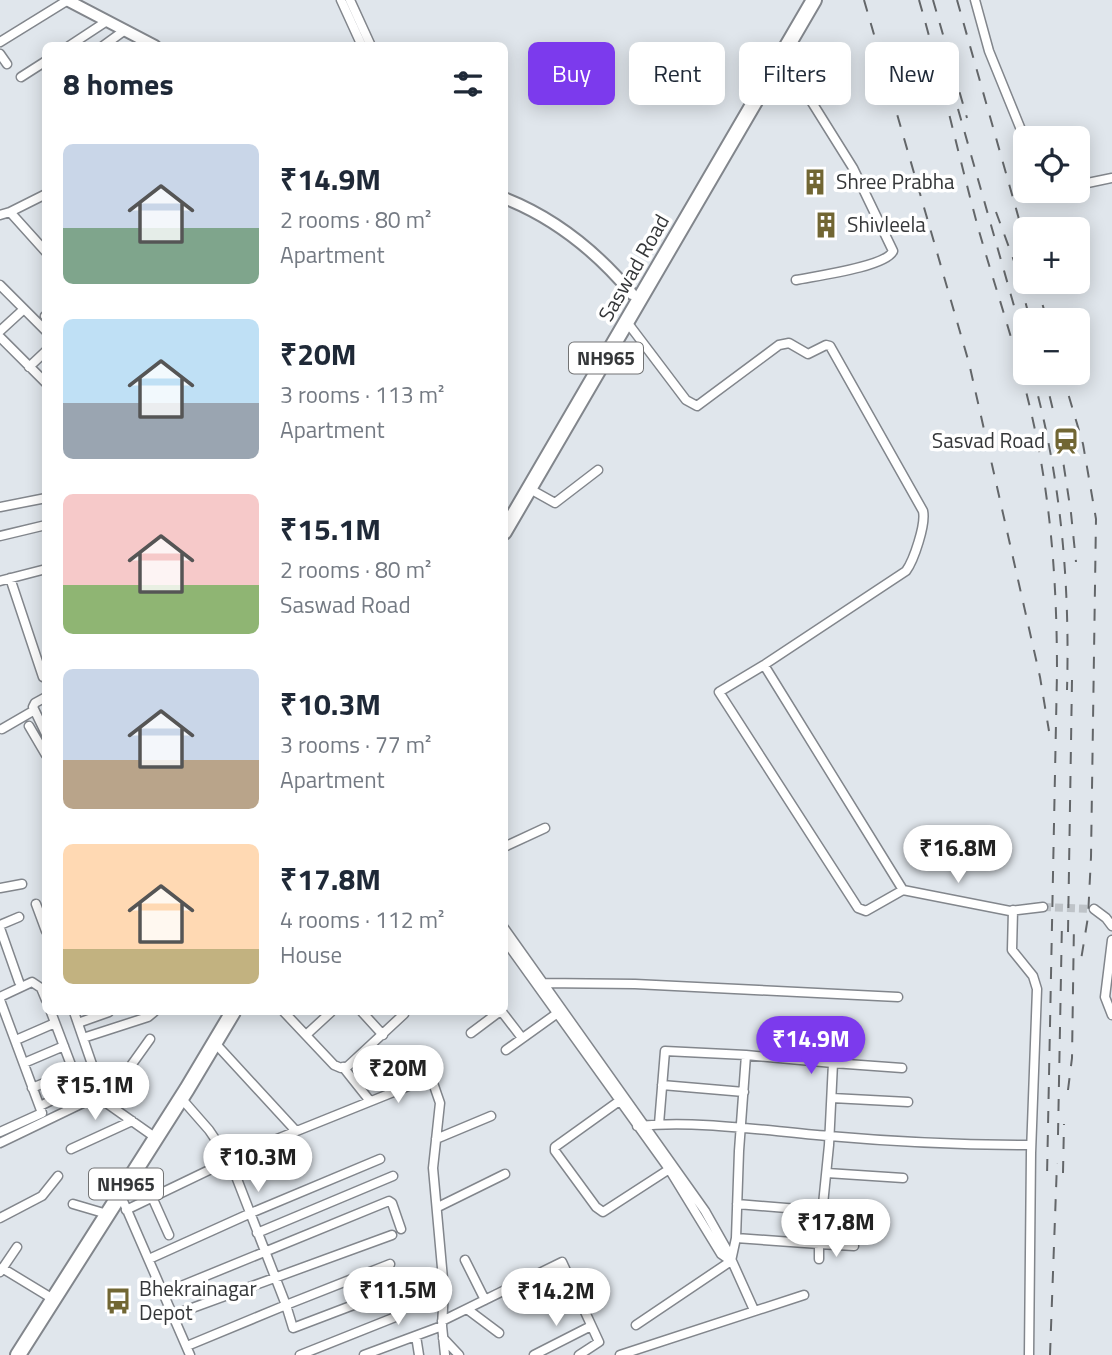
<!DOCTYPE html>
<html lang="en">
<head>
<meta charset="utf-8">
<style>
  body { margin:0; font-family:"Titillium Web",sans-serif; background:#f6f6f7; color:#1f2937; height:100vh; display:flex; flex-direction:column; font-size:26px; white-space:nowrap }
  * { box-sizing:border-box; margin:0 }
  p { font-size:23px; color:#747a83 }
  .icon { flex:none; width:38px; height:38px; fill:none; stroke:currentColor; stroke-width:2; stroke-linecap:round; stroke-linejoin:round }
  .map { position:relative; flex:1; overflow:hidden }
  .panel { position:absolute; left:42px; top:42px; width:466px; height:973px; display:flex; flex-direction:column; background:#fff; border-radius:10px; box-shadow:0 4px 18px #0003 }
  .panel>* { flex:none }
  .hud { position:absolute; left:528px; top:42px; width:478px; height:63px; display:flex; gap:14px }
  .controls { position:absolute; left:1013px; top:126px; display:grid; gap:14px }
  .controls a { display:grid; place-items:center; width:77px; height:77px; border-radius:10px; background:#fff; box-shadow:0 4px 18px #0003; font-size:35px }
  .price { position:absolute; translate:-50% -60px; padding:0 16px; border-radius:24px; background:#fff; color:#222; font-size:23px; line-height:46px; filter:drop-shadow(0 2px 4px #0008) }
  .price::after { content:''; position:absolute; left:50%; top:42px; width:21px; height:16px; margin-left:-10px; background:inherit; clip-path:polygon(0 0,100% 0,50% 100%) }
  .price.selected { background:#7c3aed; color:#fff }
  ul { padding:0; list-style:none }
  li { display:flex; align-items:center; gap:21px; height:175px; padding:0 21px }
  li span { display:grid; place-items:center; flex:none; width:196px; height:140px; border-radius:10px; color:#555 }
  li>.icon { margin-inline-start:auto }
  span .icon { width:84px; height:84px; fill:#fffc; stroke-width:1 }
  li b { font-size:30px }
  h2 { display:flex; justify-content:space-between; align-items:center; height:84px; padding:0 21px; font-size:30px }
  .pill { padding:0 24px; border-radius:10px; background:#fff; box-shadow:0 4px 18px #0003; font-size:24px; line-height:63px }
  .pill.selected { background:#7c3aed; color:#fff }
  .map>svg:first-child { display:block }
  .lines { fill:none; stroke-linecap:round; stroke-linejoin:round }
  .street-tunnel { stroke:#bec3c8; stroke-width:8; stroke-dasharray:8 4; stroke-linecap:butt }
  .street-casing { stroke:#82868c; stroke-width:11 }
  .secondary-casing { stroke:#82868c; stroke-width:14 }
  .highway-casing { stroke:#82868c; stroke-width:18 }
  .street { stroke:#fff; stroke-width:8 }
  .secondary { stroke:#fff; stroke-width:10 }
  .highway { stroke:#fff; stroke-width:14 }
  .rail { stroke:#636669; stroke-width:2; stroke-dasharray:12 12; stroke-linecap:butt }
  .labels { text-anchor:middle; stroke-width:7; stroke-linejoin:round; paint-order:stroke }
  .shield { fill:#fff; stroke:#727374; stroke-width:2 }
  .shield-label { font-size:19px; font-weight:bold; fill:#353739 }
  .poi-label { font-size:21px; fill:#353739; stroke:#fff; text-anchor:start }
  .street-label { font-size:21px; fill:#353739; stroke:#fff }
</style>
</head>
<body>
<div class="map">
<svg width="1112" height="1355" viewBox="0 0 1112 1355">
  <rect width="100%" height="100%" fill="#e0e6ec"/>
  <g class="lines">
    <path class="street-tunnel" d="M1043 907 1094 909"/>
    <g class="street-casing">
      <path id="street" d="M341 0 362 46
        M350 0 371 46
        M975 0 989 51 1026 142
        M0 42 68 0
        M69 46 107 21
        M103 46 125 30
        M0 54 7 64
        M792 63 808 96 853 168 893 251C886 267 815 276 796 280
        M21 77 46 61
        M1078 185 1112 178
        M1045 191H1053
        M10 212 46 194
        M0 215 10 212 46 252
        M0 285 46 331
        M45 316 46 317
        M627 322 686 400 697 406 779 345 789 343 808 354 826 345 830 346 923 511C926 524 914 560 906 571L764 665 903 890 866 911 858 908 719 692 764 665
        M0 331 24 309
        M0 337 46 383
        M29 367 46 351
        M530 489 555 503 598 470
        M0 507 46 498
        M0 536 46 525
        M10 578 43 677
        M0 581 46 569
        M46 697 35 703 33 707 46 734
        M29 726 46 755
        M2 729 33 711
        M504 847 545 828
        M0 888 22 884
        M903 890 1010 911 1043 907
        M36 904 46 931
        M1094 909 1106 918 1112 926
        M1013 910 1012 950 1033 976 1037 989 1031 1153 1029 1355
        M0 925 19 917
        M0 928 19 982
        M504 928 705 1211 727 1250 754 1310
        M504 939 669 1169 721 1254 731 1261
        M1112 940 1105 997 1112 1015
        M541 983 635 984 898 997
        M0 997 32 982 41 988 46 1000
        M0 1000 42 1113 0 1132
        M51 1012 85 1102
        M74 1012 105 1102
        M284 1012 334 1065 341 1068 348 1066 404 1014 403 1012
        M362 1012 383 1035
        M502 1012 522 1038
        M78 1023 109 1012
        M471 1033 499 1012
        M306 1035 331 1012
        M83 1038 148 1017 154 1012
        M16 1040 55 1023
        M215 1043 296 1131
        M506 1050 559 1012
        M24 1063 64 1046
        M833 1063 902 1068
        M343 1067 370 1101
        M662 1085 744 1092
        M32 1088 73 1071
        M181 1098 209 1130 230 1161 286 1305 187 1346
        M832 1098 908 1102
        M622 1099 555 1147V1151L596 1207 603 1212 671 1168
        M105 1102 150 1039
        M40 1106 79 1087
        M659 1124 665 1051 746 1055
        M637 1126C701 1120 765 1131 829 1136 896 1142 964 1145 1031 1145
        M436 1139 491 1116
        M0 1143 85 1102H105L156 1138
        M71 1149 132 1121
        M827 1173 903 1178
        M120 1194 190 1355
        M152 1197 169 1235
        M73 1204 107 1214
        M737 1204 823 1211
        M438 1207 505 1174
        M126 1210 257 1147 431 1077 440 1103 433 1168 444 1290 442 1326 445 1355
        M0 1218 42 1196 58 1176
        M257 1233 393 1176
        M149 1259 251 1213 380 1159
        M819 1259V1244L854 1246
        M465 1260 485 1300
        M390 1264 286 1305 293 1328 364 1301 411 1288
        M2 1268 53 1299
        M0 1272 17 1247
        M164 1293 389 1201 392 1203 401 1229
        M467 1309 499 1333
        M173 1315 392 1235
        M442 1321 562 1262 599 1342 579 1355
        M636 1325 731 1261 736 1238 739 1151 746 1055 833 1063 829 1145 819 1244 736 1238
        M416 1336 419 1355
        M443 1338 459 1355
        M300 1355 398 1316
        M364 1355 442 1326
        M534 1355 591 1326
        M620 1355 804 1295"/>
    </g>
    <g class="secondary-casing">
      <path id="secondary" d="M67 0 155 46
        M504 198C555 218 597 252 632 294"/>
    </g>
    <g class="highway-casing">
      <path id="highway" d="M504 532 814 0
        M18 1355 187 1089 233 1012"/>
    </g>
    <use href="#street" class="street"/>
    <use href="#secondary" class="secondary"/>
    <use href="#highway" class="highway"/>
    <path class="rail" d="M864 0 969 363 1040 677 1049 731
      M919 0C941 76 958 154 979 231 998 297 1021 363 1035 430 1052 511 1057 591 1057 673L1047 1177
      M933 0 967 118
      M957 0 1026 244
      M958 109 1026 348
      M996 212 1017 269 1030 320
      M1036 282 1047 320
      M1032 373C1061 477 1070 583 1067 690
      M1044 373 1053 410
      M1062 373 1083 444 1096 519 1091 857 1088 917 1081 960
      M1060 441 1071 513 1076 562
      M1068 932 1072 680
      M1068 1090 1072 1058 1074 923
      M1058 1135 1062 921
      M1063 1173 1064 1124
      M1050 1355 1057 1163"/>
  </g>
  <defs>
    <g id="building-bare" transform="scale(2.1)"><path d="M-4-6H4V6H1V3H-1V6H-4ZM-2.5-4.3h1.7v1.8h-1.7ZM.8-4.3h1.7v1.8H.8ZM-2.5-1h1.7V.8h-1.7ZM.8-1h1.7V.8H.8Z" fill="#716633" stroke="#fff" stroke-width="2.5" paint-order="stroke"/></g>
    <g id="station-bare" transform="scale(2.1)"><path d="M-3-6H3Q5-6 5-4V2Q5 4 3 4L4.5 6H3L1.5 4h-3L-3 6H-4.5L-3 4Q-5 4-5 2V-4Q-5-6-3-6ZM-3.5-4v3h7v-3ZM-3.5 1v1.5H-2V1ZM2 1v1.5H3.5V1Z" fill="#716633" stroke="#fff" stroke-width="2.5" paint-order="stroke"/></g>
    <g id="bus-bare" transform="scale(2.1)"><path d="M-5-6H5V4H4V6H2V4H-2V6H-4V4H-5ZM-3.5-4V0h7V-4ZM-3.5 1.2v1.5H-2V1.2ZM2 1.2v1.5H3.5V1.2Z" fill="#716633" stroke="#fff" stroke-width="2.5" paint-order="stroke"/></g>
  </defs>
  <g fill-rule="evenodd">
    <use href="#building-bare" x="815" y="182"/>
    <use href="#building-bare" x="826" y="225"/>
    <use href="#station-bare" x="1066" y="441"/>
    <use href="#bus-bare" x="118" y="1301"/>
  </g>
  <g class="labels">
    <g class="shield">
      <rect x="569" y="342.5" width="74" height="31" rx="5"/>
      <rect x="89" y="1168.5" width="74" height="31" rx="5"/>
    </g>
    <g class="shield-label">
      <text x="606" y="365">NH965</text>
      <text x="126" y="1191">NH965</text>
    </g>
    <g class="poi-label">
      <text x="836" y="189">Shree Prabha</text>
      <text x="847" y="232">Shivleela</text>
      <text x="1045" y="448" text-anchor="end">Sasvad Road</text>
      <text x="139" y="1296">Bhekrainagar<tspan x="139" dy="24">Depot</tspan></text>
    </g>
    <g class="street-label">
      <text transform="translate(634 268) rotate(-60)" y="7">Saswad Road</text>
    </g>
  </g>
</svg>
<div class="controls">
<a><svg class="icon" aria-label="locate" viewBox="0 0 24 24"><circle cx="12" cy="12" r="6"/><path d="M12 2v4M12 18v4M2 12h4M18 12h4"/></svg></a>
<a>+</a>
<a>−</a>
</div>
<b class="price" style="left:958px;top:885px">₹16.8M</b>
<b class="price selected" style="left:811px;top:1076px">₹14.9M</b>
<b class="price" style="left:398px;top:1105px">₹20M</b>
<b class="price" style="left:95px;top:1122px">₹15.1M</b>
<b class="price" style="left:258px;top:1194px">₹10.3M</b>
<b class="price" style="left:836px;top:1259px">₹17.8M</b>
<b class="price" style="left:398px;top:1327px">₹11.5M</b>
<b class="price" style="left:556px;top:1328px">₹14.2M</b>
<div class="hud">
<a class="pill selected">Buy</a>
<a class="pill">Rent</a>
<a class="pill">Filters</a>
<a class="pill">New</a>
</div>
<section class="panel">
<h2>8 homes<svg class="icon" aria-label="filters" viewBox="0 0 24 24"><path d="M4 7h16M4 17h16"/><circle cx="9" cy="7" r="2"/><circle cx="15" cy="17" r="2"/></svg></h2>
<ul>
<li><span style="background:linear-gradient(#c9d6e8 60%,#7fa58c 0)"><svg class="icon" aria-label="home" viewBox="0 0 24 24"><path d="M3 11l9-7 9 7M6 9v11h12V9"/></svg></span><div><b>₹14.9M</b><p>2 rooms · 80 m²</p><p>Apartment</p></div></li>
<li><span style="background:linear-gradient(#bfe0f5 60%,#9aa5b1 0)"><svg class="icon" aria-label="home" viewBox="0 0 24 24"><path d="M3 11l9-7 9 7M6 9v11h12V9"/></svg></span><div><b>₹20M</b><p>3 rooms · 113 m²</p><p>Apartment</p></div></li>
<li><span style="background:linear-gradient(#f6c9c9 65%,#8fb573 0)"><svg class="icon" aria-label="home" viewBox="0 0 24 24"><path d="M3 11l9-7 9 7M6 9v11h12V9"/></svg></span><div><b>₹15.1M</b><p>2 rooms · 80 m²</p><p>Saswad Road</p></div></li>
<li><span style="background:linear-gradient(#c9d6e8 65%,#b9a48a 0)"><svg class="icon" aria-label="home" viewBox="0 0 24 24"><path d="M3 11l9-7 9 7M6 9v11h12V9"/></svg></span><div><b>₹10.3M</b><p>3 rooms · 77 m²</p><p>Apartment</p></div></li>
<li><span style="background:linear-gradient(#ffd9b3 75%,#c2b280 0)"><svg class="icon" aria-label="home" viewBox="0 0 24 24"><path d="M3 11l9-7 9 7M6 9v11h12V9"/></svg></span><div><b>₹17.8M</b><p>4 rooms · 112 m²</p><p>House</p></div></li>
</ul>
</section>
</div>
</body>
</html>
